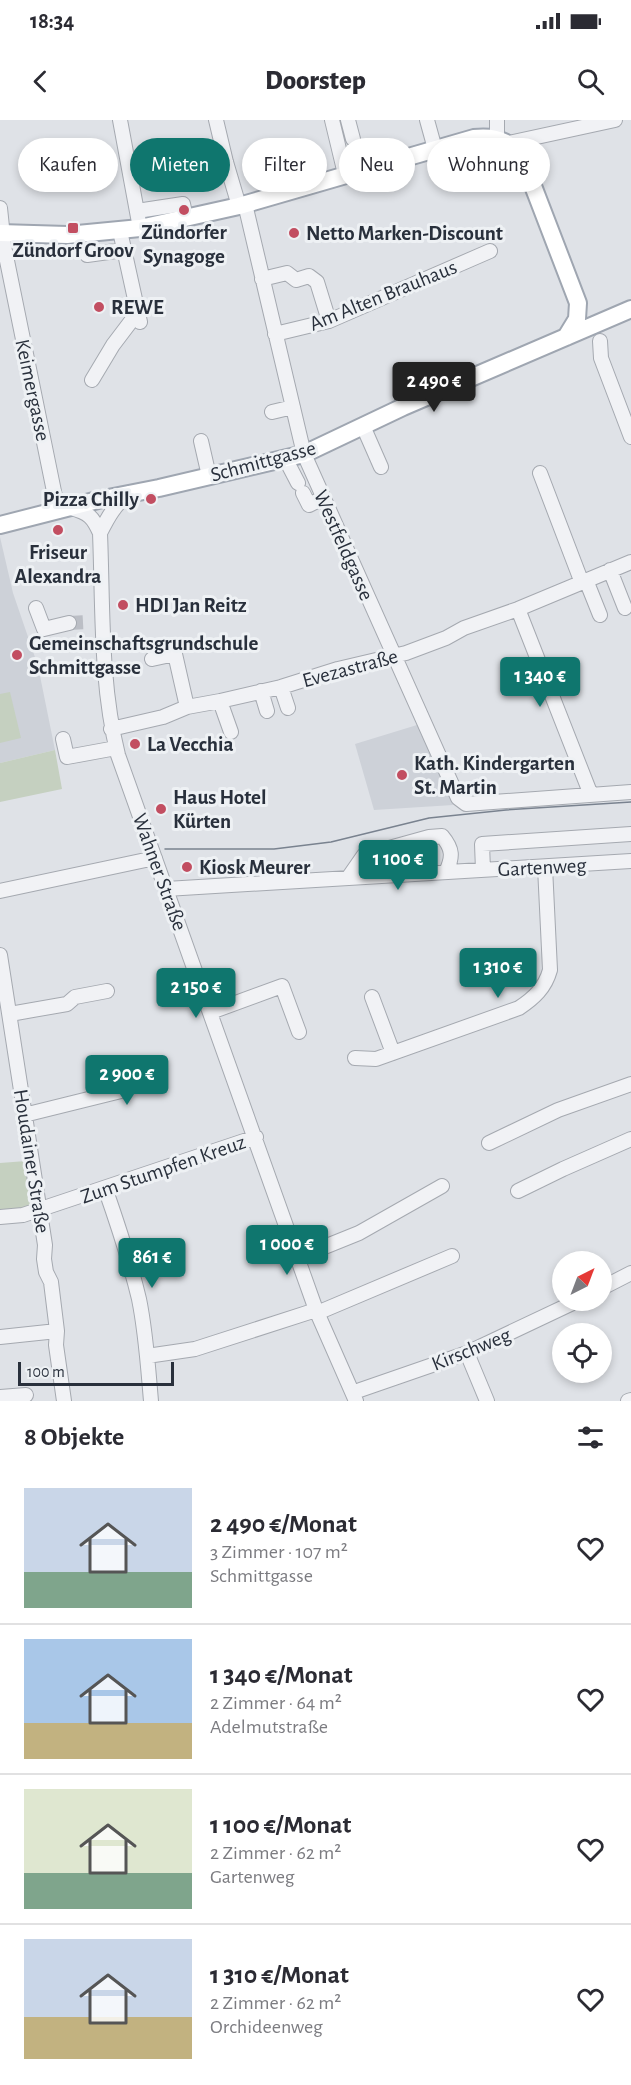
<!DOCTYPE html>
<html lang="de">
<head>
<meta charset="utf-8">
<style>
  body { margin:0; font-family:"Alegreya Sans",sans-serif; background:#f7f7f7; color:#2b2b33; height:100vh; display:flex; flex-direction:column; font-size:22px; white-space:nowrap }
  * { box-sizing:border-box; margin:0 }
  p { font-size:20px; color:#7c7c81 }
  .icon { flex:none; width:33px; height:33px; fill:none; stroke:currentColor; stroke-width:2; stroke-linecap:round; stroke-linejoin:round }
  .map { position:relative; height:1281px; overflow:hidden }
  .drawer { display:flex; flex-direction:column; background:#fff; flex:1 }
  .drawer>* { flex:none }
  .hud { position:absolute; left:18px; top:18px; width:596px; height:54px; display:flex; gap:12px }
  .needle { width:39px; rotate:42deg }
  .buttons { position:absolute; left:552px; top:1131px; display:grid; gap:12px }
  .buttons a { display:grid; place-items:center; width:60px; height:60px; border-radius:50%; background:#fff; box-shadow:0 3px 9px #0003; font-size:30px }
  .scale { position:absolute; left:18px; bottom:15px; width:156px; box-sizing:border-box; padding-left:6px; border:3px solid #29303c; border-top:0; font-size:16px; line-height:21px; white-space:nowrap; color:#29303c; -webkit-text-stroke:4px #eef1f4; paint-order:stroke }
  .price { position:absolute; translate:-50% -51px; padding:0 14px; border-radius:6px; background:#0f766e; color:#fff; font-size:20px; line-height:39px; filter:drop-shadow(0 2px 3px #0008) }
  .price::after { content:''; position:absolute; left:50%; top:36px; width:18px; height:14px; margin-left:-9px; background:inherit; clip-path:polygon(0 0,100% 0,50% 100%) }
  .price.active { background:#222; color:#fff }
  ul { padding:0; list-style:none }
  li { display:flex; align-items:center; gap:18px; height:150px; padding:0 24px }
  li+li { border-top:2px solid #e1e1e2 }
  li span { display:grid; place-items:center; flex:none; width:168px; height:120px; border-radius:0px; color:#555 }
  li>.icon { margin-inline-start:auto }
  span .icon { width:72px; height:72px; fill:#fffc; stroke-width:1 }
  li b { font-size:26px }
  h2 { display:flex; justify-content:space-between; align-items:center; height:72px; padding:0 24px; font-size:26px }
  .chip { padding:0 21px; border-radius:27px; background:#fff; box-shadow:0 3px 9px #0003; font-size:21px; line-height:54px }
  .chip.active { background:#0f766e; color:#fff }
  .status { display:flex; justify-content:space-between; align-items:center; height:42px; padding:0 30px; background:#fff; direction:ltr }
  .status svg { height:16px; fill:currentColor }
  header { display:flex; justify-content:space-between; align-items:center; height:78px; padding:0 24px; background:#fff; font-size:27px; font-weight:800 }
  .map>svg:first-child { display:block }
  .built { fill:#cdd1d8 }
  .green { fill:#c5d0c0 }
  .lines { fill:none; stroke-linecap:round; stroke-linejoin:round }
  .minor-tunnel { stroke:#bbbec5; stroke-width:14; stroke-dasharray:14 7; stroke-linecap:butt }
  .minor-casing { stroke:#a5a9b0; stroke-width:16 }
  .major-casing { stroke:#9fa6b1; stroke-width:20 }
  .minor { stroke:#f1f2f5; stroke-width:14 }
  .major { stroke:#fff; stroke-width:16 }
  .tram { stroke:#79828f; stroke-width:1.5 }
  .poi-dot { fill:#c24e61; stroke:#eef1f4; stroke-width:2 }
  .labels { text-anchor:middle; stroke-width:6; stroke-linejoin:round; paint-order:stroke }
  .poi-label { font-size:21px; font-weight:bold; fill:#29303c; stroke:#eef1f4; text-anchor:start }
  .street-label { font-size:21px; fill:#29303c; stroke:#eef1f4 }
</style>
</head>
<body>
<div class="status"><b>18:34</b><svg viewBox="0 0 49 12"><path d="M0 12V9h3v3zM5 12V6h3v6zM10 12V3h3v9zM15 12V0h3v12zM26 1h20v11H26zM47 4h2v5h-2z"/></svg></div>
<header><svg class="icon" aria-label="back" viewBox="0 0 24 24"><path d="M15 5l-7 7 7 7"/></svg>Doorstep<svg class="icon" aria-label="search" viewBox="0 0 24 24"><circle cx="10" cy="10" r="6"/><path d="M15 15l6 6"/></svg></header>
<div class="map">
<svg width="631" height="1281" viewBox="0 0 631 1281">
  <rect width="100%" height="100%" fill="#dfe2e7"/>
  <path class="built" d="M0 417 13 473 38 546 55 630 0 643Z
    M417 605 453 685 374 690 355 624Z"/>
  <path class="green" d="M10 572 21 618 0 623V574Z
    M55 630 62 669 0 682V643Z
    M26 1041 31 1082 27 1087 0 1092V1043Z"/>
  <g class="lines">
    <path class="minor-tunnel" d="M69 503 88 502"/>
    <g class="minor-casing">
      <path id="minor" d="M120 0 140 108
        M216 0 226 42 239 86
        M332 0 345 54
        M348 0 353 19
        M427 0 435 29
        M497 0V18
        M509 23 615 0
        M245 84 304 334 458 678 466 684 631 672
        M0 88 4 126 58 391
        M137 91 183 84 186 98
        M120 111 140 202
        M87 135 123 130
        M262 159 287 153 296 160 309 156 317 162 329 201
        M275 214 329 201 490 131
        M600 221 601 238 631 317
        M92 260 113 225 138 192
        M272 292 293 287
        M363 306 381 347
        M201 321 209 356
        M285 338 298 363
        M540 353 582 463
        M303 373 309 385 323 378
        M71 388C89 393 93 397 100 413 103 487 100 563 118 635L316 1190 356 1281
        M100 413C108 397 115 384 130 373
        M610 450 625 488
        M586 460 600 495
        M36 488 44 509 69 503
        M518 489 591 675
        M152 539 175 534 187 587
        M281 567 288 588
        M261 571 267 591
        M220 581 231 612
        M111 609 163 597 187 587 220 581 281 567 338 549 406 533 446 518 464 508 518 489 631 442
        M63 619 67 637 116 628
        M483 750 482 724 631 714
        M348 758 364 735 429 717 442 716C453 729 453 737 446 752
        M166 769 631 741
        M0 771 155 738
        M0 835 45 1125 44 1139 46 1152 51 1162 57 1211 56 1225 64 1281
        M372 877 393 933
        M211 892 282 866 299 912
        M10 894 67 884 75 877 107 871
        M355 938 376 939 519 888C534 878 545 868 550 850L545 747
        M24 995 125 970 122 960 100 965 102 975
        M489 1023 558 990 631 964
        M105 1068C118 1105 130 1141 139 1179 146 1213 148 1247 151 1281
        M518 1071 563 1049 631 1019
        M0 1097 23 1095 256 1017
        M297 1138 359 1113 442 1066
        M602 1168 631 1153
        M317 1193 452 1136
        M0 1217 57 1211
        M467 1233 487 1281
        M147 1236 195 1229 316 1190
        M360 1270 467 1233 579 1180
        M0 1277 26 1275
        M628 1281 631 1280"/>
    </g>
    <g class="major-casing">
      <path id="major" d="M0 113 67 115 140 108 239 86 474 18C499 15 513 23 525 45L578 183 577 199 566 217
        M0 405 98 380 159 368 304 334 403 287 631 189"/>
    </g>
    <use href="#minor" class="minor"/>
    <use href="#major" class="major"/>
    <path class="tram" d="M165 729H274L331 722 429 698 506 690 631 682"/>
  </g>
  <g class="poi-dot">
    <circle cx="184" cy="90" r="6"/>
    <rect x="67" y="102" width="12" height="12" rx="3"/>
    <circle cx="294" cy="113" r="6"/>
    <circle cx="99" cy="187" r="6"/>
    <circle cx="151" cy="379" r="6"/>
    <circle cx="58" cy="410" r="6"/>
    <circle cx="123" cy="485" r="6"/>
    <circle cx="17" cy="535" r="6"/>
    <circle cx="135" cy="624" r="6"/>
    <circle cx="402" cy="655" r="6"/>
    <circle cx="161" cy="689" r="6"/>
    <circle cx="187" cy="747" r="6"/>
  </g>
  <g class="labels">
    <g class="poi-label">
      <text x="184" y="119" text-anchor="middle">Zündorfer<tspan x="184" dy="24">Synagoge</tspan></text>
      <text x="306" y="120">Netto Marken-Discount</text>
      <text x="73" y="137" text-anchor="middle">Zündorf Groov</text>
      <text x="111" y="194">REWE</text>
      <text x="139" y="386" text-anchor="end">Pizza Chilly</text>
      <text x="58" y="439" text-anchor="middle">Friseur<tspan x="58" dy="24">Alexandra</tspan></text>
      <text x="135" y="492">HDI Jan Reitz</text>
      <text x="29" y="530">Gemeinschaftsgrundschule<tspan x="29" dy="24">Schmittgasse</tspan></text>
      <text x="147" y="631">La Vecchia</text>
      <text x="414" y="650">Kath. Kindergarten<tspan x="414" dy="24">St. Martin</tspan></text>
      <text x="173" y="684">Haus Hotel<tspan x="173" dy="24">Kürten</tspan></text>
      <text x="199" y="754">Kiosk Meurer</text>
    </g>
    <g class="street-label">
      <text transform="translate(383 175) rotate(-22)" y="7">Am Alten Brauhaus</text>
      <text transform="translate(33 270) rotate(78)" y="7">Keimergasse</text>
      <text transform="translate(263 341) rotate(-15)" y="7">Schmittgasse</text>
      <text transform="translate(344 425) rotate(66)" y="7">Westfeldgasse</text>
      <text transform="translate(350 548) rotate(-15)" y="7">Evezastraße</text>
      <text transform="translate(542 747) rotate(-3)" y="7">Gartenweg</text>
      <text transform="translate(160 752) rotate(70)" y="7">Wahner Straße</text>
      <text transform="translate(32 1041) rotate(81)" y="7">Houdainer Straße</text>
      <text transform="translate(163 1049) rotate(-19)" y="7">Zum Stumpfen Kreuz</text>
      <text transform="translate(471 1229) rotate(-22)" y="7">Kirschweg</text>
    </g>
  </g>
</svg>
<div class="buttons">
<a><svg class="needle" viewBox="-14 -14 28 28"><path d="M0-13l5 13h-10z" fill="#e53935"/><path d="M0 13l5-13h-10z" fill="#7c7c81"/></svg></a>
<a><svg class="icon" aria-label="locate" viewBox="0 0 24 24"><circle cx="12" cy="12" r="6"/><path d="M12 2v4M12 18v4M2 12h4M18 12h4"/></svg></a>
</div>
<div class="scale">100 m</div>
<b class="price active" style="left:434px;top:293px">2 490 €</b>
<b class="price" style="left:540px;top:588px">1 340 €</b>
<b class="price" style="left:398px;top:771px">1 100 €</b>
<b class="price" style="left:498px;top:879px">1 310 €</b>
<b class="price" style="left:196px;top:899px">2 150 €</b>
<b class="price" style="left:127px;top:986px">2 900 €</b>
<b class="price" style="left:287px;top:1156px">1 000 €</b>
<b class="price" style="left:152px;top:1169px">861 €</b>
<div class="hud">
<a class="chip">Kaufen</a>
<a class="chip active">Mieten</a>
<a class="chip">Filter</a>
<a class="chip">Neu</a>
<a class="chip">Wohnung</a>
</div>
</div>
<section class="drawer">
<h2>8 Objekte<svg class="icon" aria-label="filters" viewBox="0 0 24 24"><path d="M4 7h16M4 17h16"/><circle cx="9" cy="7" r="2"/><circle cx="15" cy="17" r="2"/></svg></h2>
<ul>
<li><span style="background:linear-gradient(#c9d6e8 70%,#7fa58c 0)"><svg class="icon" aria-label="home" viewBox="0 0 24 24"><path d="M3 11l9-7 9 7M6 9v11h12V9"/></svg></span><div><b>2 490 €/Monat</b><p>3 Zimmer · 107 m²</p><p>Schmittgasse</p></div><svg class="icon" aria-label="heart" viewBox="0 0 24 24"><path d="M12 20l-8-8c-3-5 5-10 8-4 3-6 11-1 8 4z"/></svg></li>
<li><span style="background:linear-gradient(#a9c7e8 70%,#c2b280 0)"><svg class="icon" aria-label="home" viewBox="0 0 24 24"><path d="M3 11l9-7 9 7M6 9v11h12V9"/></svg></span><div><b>1 340 €/Monat</b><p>2 Zimmer · 64 m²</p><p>Adelmutstraße</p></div><svg class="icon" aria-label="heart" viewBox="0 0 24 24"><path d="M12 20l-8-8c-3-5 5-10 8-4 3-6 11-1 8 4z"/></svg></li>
<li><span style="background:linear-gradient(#dfe7d0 70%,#7fa58c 0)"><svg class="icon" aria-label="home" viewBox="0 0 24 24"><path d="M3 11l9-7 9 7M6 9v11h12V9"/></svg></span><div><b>1 100 €/Monat</b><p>2 Zimmer · 62 m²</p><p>Gartenweg</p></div><svg class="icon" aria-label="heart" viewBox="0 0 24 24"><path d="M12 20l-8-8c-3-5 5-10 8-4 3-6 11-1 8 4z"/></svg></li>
<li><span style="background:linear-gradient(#c9d6e8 65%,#c2b280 0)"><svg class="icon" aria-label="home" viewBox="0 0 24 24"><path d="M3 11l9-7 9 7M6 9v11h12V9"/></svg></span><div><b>1 310 €/Monat</b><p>2 Zimmer · 62 m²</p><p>Orchideenweg</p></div><svg class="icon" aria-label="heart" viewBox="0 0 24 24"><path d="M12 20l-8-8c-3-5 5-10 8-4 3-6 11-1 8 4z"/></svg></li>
</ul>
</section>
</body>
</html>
